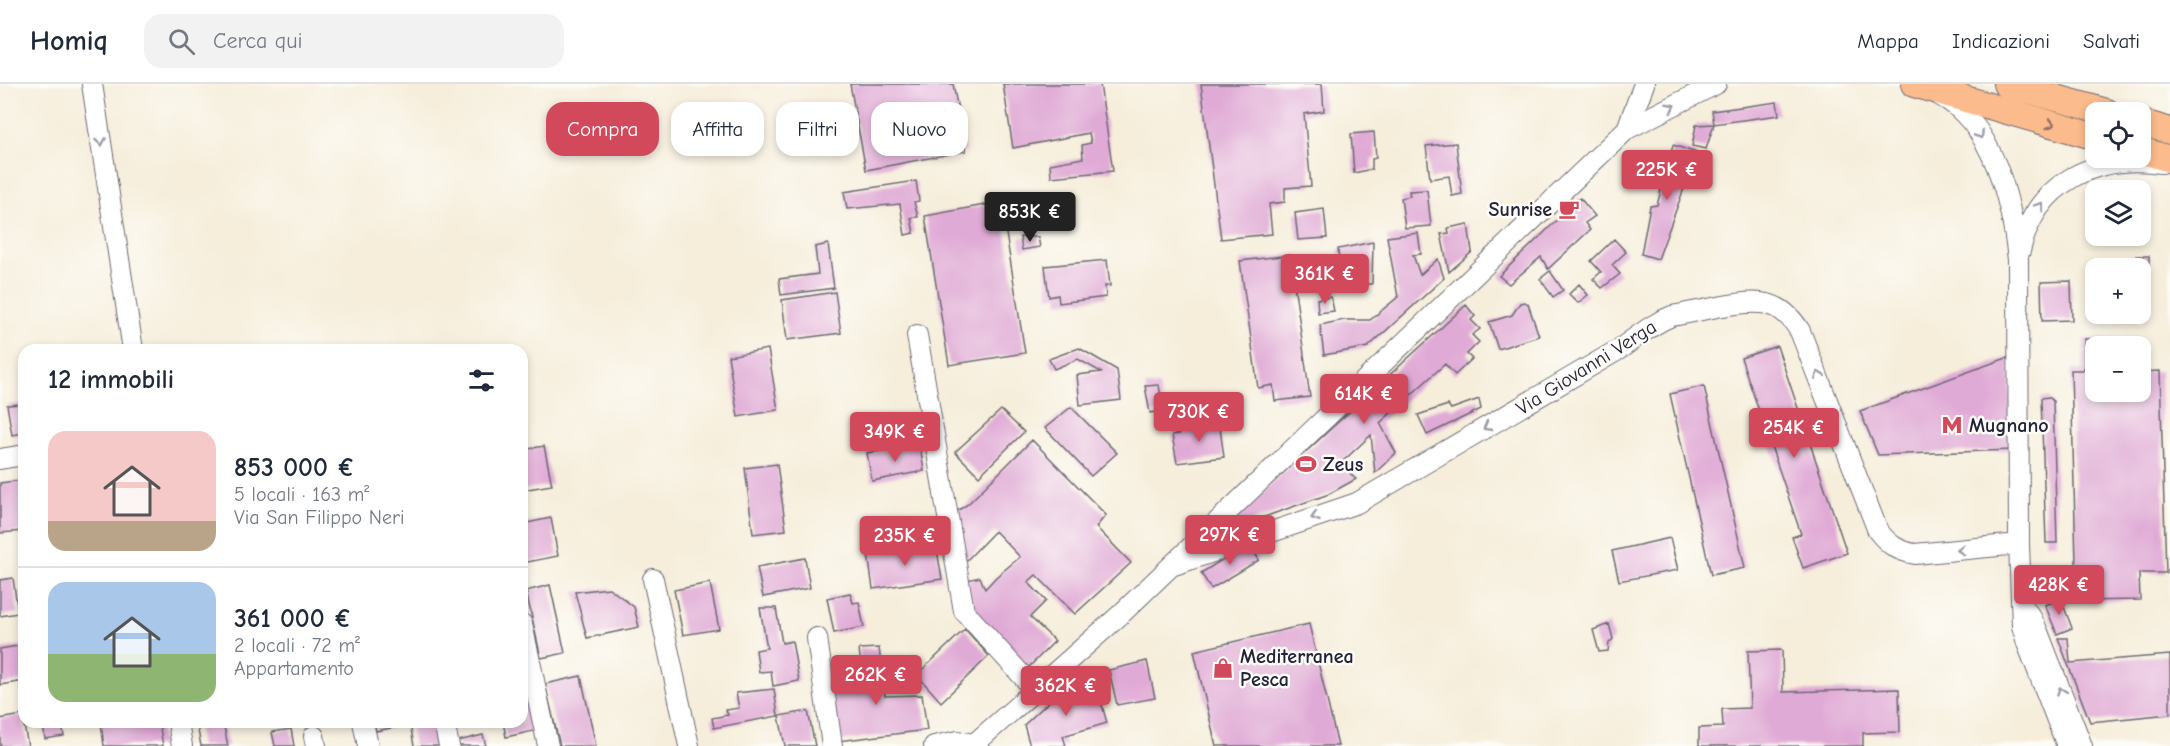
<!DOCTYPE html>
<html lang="it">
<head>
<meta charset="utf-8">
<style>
  body { margin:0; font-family:"Comic Neue",sans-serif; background:#f2f2f3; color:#1f2937; height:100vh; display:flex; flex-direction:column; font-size:22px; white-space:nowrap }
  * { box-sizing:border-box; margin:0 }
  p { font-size:20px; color:#747a83 }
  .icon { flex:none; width:33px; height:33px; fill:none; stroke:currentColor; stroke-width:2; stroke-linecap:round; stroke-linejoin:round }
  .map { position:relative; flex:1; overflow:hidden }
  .details { position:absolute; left:18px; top:260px; width:510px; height:384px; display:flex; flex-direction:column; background:#fff; border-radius:18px; box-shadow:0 3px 9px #0003 }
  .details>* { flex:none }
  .hud { position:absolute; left:546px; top:18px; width:570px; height:54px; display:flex; gap:12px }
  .controls { position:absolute; left:2085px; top:18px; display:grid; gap:12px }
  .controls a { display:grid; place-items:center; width:66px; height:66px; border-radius:12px; background:#fff; box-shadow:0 3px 9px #0003; font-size:30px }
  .price { position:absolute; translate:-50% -51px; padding:0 14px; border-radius:6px; background:#d1495b; color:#fff; font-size:20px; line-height:39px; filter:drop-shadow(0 2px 3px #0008) }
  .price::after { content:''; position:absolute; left:50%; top:36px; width:18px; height:14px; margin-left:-9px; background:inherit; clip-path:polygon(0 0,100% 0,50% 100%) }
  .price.current { background:#222; color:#fff }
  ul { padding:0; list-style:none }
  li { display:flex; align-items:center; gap:18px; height:150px; padding:0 30px }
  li+li { border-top:2px solid #e0e1e3 }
  li span { display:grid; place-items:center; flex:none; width:168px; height:120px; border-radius:18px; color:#555 }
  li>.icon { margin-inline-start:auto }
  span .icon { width:72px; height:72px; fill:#fffc; stroke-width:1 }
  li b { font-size:26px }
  h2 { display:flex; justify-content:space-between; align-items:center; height:72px; padding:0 30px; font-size:26px }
  .chip { padding:0 21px; border-radius:18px; background:#fff; box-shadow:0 3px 9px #0003; font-size:21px; line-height:54px }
  .chip.current { background:#d1495b; color:#fff }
  header { display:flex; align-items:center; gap:36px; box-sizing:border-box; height:84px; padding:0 30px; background:#fff; border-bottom:2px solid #e0e1e3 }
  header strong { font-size:28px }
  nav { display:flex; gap:33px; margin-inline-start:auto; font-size:21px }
  .search { width:420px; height:54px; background:#f2f2f3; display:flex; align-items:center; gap:15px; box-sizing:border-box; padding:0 21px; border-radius:18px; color:#747a83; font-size:22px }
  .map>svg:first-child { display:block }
  .building { fill:#e0aad6 }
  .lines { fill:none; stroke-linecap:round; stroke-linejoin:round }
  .minor-casing { stroke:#6c6973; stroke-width:22 }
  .major-casing { stroke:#6c6973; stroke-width:28 }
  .minor { stroke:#fff; stroke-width:20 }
  .major { stroke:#fbbb8c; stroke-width:26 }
  .oneway { stroke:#9c9ca7 }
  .oneway2 { stroke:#8e6e64 }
  .labels { text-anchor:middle; stroke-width:5; stroke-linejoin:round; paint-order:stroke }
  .poi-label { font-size:20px; font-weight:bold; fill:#22223b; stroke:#fdfcf7; text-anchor:start }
  .street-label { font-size:20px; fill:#22223b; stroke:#fdfcf7 }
</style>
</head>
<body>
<header>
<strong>Homiq</strong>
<div class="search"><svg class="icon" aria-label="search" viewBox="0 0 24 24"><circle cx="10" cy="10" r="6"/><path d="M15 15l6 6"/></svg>Cerca qui</div>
<nav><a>Mappa</a><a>Indicazioni</a><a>Salvati</a></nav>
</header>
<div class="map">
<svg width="2170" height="662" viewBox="0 0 2170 662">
  <rect width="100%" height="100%" fill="#fdfcf7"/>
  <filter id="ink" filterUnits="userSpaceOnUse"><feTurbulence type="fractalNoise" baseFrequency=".0167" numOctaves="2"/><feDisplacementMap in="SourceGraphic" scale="12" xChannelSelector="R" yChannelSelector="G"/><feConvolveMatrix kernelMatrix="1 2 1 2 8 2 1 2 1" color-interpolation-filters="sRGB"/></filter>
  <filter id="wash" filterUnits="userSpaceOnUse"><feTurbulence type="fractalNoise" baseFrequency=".008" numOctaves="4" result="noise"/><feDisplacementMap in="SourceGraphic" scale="24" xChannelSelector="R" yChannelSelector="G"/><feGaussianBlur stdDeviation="1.35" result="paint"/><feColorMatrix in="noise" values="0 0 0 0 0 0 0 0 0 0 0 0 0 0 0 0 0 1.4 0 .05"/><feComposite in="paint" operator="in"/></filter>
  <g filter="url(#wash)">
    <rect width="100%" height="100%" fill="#f6eedb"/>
    <g id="blocks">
      <path class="building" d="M850 0H953L966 67 866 86Z
        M1003 0H1100L1113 87 1051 93 1050 80 1083 74 1082 61 1091 59 1089 49 1013 64Z
        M1201 0H1322L1324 27 1304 30 1311 102 1285 104V118L1269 120 1272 150 1221 155Z
        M1777 18 1779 31 1714 40 1712 27Z
        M1714 40 1706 65 1692 62 1696 41Z
        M1374 48 1376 74 1372 75V85L1354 89 1351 50Z
        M1456 59 1462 110 1452 112 1449 92 1430 95 1426 62Z
        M1673 61 1697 69 1658 175 1641 170 1650 122 1657 121Z
        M916 97 919 117 914 118 918 133 911 134 914 149 905 151 900 120 847 125 844 108Z
        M1427 106 1431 142 1405 144 1401 114 1410 112 1409 107Z
        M1580 114 1595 132 1585 139 1590 146 1548 185 1541 173 1509 200 1499 192Z
        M1001 118 1025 269 949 281 925 132Z
        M1324 125 1327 154 1298 156 1295 129Z
        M1468 140 1472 168 1449 188 1441 150 1449 149 1448 144Z
        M1418 149 1421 170 1413 171 1420 191 1438 175 1444 194 1368 263 1324 271 1320 241 1344 236H1370L1398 213 1387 153Z
        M1020 153H1038L1040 163 1022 166Z
        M1614 155 1626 168 1612 181 1620 190 1602 204 1593 195 1601 188 1591 177Z
        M1373 158 1372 200H1341L1338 165Z
        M828 160 834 204 781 211 779 195 818 190 815 163Z
        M1290 171 1310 313 1275 317 1273 301 1258 304 1240 177Z
        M2136 172H2149V196L2140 197V184H2136Z
        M1107 176 1110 202H1105L1106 213 1059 219 1058 211 1049 213 1045 182Z
        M1550 187 1563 206 1553 213 1540 195Z
        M2071 197 2072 236 2042 237 2041 198Z
        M1579 200 1588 211 1578 219 1569 210Z
        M835 208 841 249 787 256 782 216Z
        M1331 213 1334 227 1318 229 1317 215Z
        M1525 218 1528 220 1539 252 1498 265 1489 238 1512 231 1520 219Z
        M1466 221 1475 232 1471 236 1480 245 1472 251 1479 258 1467 270 1472 275 1455 291 1445 280 1380 339 1396 369 1375 389 1371 351 1340 380 1356 395 1329 410 1233 444 1228 439Z
        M2141 254V262H2096V308H2140V288L2160 287 2166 489H2139L2140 516 2077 517 2071 286H2084V255Z
        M1777 262 1847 469 1803 484 1792 453 1801 450 1741 274Z
        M1079 264 1117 286 1121 316 1080 321 1077 291 1101 288 1078 275 1054 285 1049 275Z
        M768 265 778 326 738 333 728 272Z
        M2009 273 2013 366 1878 371 1860 327Z
        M1159 301 1163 327 1150 329 1145 302Z
        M1704 302 1745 484 1711 491 1670 310Z
        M2049 313 2053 317 2057 459H2046L2041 314Z
        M1479 315 1481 325 1427 351 1418 331 1448 321 1451 325Z
        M24 320V349L12 351 7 321Z
        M1071 323 1117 369 1091 392 1045 344Z
        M1001 326 1024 348 979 392 955 368Z
        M1219 337 1224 373 1177 379 1172 351 1179 350V345Z
        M1032 356 1106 431 1096 443 1131 479 1075 530 1036 491 1028 498 1046 517 1030 533 1055 557 1026 586 976 533 967 496 980 493 985 505 996 493 1020 473 995 447 965 478 957 427 968 420Z
        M920 361 924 387 872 397 867 369Z
        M544 362 552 401 522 406V366Z
        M777 380 786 446 753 450 745 384Z
        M24 396V447L0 449V399Z
        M551 434 558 472 522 479V440Z
        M1670 454 1678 486 1619 497 1612 467Z
        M1249 459 1259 476 1211 505 1201 489Z
        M936 460 942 495 873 505 868 470Z
        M805 474 810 504 763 513 757 483Z
        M13 494 18 529 0 532V496Z
        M710 499 719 545 683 551 674 506Z
        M550 501 565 569 541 574 526 507Z
        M609 504 634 523 639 543 587 554 575 508Z
        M850 509 853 519 859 518 864 543 834 549 827 514Z
        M2061 515 2072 544 2057 550 2045 521Z
        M760 524H776L782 559 792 557 799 597 773 602 771 587 759 588 756 566 767 564Z
        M1309 540 1338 662H1216L1194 567Z
        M1609 540 1613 555 1609 559 1608 567 1599 568 1593 546Z
        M965 545 989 572 941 618 917 591Z
        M2058 554H2068L2070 579 2170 571V630L2090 638Z
        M24 561V597L0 601V565Z
        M879 564 885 612 922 611 927 646 838 657 831 609 864 606 859 565Z
        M1782 566 1783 608 1899 605 1900 648 1863 649V662H1699V644L1723 643 1722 625 1750 624 1748 567Z
        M1147 577 1155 614 1117 621 1109 586Z
        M522 581 538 646 506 653 503 638H522Z
        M581 592 596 662H560L545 600Z
        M1096 599 1107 639 1063 652 1066 662H1030L1024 641 1055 612Z
        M774 605 778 632 714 644 712 634 728 631 726 626 739 624 736 609Z
        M808 627 815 662H785L779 632Z
        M22 631 28 662H0V635Z
        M27 638H78V639L62 642 64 652 45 655 43 640 28 643Z
        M106 638H159L163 662H104L101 639Z
        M190 638H223L228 662H201L197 641 191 642Z
        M374 638H400L401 642 376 647Z
        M418 638H437L442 662H414L410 639Z
        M291 645 294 662H275L272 648Z
        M483 651 486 662H459L458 657Z"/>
    </g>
  </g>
  <g filter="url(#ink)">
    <use href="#blocks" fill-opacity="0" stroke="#6c6973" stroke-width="1.5"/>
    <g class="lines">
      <g class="minor-casing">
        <path id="minor" d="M92 0 133 266
          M1939 11C1994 39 2012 120 2018 176L2019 460 2022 542 2027 559 2067 662
          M1627 45 1644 0
          M2020 167C2036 98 2095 70 2162 79
          M917 251 964 527 1035 606
          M0 375 24 371
          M1171 482 1357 419 1618 266C1636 254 1651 240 1672 232 1689 229 1706 225 1723 222 1757 216 1780 214 1800 247L1878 447C1889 461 1898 467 1915 470L2019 460
          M653 495 689 662
          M2024 524 2032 535 2038 548 2082 662
          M522 540 548 662
          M817 554 832 662
          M178 638 182 662
          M363 638 368 662
          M444 638 449 662
          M314 652 316 662
          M934 662 958 657 974 660
          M972 662 1120 531 1627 45 1716 0"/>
      </g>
      <g class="major-casing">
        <path id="major" d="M1914 0 2096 53
          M2006 0 2107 28
          M2140 38 2170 47
          M2140 66 2170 75"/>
      </g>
      <use href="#minor" class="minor"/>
      <use href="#major" class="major"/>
    </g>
    <defs><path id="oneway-chevron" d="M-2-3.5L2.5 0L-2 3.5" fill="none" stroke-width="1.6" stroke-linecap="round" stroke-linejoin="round" transform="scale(1.5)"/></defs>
    <g class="oneway">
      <use href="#oneway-chevron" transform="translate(1671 23) rotate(-27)"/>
      <use href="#oneway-chevron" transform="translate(1980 51) rotate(57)"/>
      <use href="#oneway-chevron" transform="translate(101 58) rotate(81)"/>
      <use href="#oneway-chevron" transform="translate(2040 122) rotate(-54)"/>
      <use href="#oneway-chevron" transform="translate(1819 291) rotate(-111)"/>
      <use href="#oneway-chevron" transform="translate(1487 343) rotate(150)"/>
      <use href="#oneway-chevron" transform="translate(1315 433) rotate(161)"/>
      <use href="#oneway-chevron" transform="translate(1961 466) rotate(175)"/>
      <use href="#oneway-chevron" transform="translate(2061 607) rotate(-111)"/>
    </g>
    <use class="oneway2" href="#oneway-chevron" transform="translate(2051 40) rotate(16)"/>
  </g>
  <defs>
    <g id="cafe-bare" transform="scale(1.62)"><path d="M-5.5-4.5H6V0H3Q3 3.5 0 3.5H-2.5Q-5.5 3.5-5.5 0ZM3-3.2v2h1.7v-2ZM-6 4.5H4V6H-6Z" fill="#d1495b" stroke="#fdfcf7" stroke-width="2.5" paint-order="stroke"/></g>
    <g id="metro-bare" transform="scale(1.62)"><path d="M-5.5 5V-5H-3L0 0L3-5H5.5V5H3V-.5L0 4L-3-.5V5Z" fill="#d1495b" stroke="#fdfcf7" stroke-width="2.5" paint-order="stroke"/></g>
    <g id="stadium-bare" transform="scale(1.62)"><path d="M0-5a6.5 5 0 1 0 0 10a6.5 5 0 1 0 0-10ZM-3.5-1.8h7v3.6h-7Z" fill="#d1495b" stroke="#fdfcf7" stroke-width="2.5" paint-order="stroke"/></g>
    <g id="shop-bare" transform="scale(1.62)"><path d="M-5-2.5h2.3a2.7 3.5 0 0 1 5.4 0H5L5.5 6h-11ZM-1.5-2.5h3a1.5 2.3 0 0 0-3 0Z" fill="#d1495b" stroke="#fdfcf7" stroke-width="2.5" paint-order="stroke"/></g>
  </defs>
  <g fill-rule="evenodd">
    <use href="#cafe-bare" x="1569" y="125"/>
    <use href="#metro-bare" x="1952" y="341"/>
    <use href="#stadium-bare" x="1306" y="380"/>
    <use href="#shop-bare" x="1223" y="584"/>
  </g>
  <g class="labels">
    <g class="poi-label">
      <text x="1552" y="132" text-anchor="end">Sunrise</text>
      <text x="1969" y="348">Mugnano</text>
      <text x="1323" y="387">Zeus</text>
      <text x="1240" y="579">Mediterranea<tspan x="1240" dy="23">Pesca</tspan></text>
    </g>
    <g class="street-label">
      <text transform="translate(1586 283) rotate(-32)" y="7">Via Giovanni Verga</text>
    </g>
  </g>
</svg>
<div class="controls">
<a><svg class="icon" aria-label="locate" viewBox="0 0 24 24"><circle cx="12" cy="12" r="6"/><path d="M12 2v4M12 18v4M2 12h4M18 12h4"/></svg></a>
<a><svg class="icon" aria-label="layers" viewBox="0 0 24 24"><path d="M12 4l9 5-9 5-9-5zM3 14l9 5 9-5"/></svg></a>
<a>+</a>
<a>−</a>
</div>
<b class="price" style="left:1667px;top:117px">225K €</b>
<b class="price current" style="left:1030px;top:159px">853K €</b>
<b class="price" style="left:1325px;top:221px">361K €</b>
<b class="price" style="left:1364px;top:341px">614K €</b>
<b class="price" style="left:1199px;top:359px">730K €</b>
<b class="price" style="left:1794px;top:375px">254K €</b>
<b class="price" style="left:895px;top:379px">349K €</b>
<b class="price" style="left:1230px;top:482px">297K €</b>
<b class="price" style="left:905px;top:483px">235K €</b>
<b class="price" style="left:2059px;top:532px">428K €</b>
<b class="price" style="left:876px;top:622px">262K €</b>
<b class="price" style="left:1066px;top:633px">362K €</b>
<div class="hud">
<a class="chip current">Compra</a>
<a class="chip">Affitta</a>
<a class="chip">Filtri</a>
<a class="chip">Nuovo</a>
</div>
<section class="details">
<h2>12 immobili<svg class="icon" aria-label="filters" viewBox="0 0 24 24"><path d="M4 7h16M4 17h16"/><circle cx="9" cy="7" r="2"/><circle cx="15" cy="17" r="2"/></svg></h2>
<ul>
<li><span style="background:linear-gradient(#f6c9c9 75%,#b9a48a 0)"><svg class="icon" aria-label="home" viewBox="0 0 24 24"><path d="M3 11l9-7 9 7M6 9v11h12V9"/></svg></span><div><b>853 000 €</b><p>5 locali · 163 m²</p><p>Via San Filippo Neri</p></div></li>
<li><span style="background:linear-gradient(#a9c7e8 60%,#8fb573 0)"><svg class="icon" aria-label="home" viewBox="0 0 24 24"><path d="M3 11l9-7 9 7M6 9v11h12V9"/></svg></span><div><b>361 000 €</b><p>2 locali · 72 m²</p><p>Appartamento</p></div></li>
</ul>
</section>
</div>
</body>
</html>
